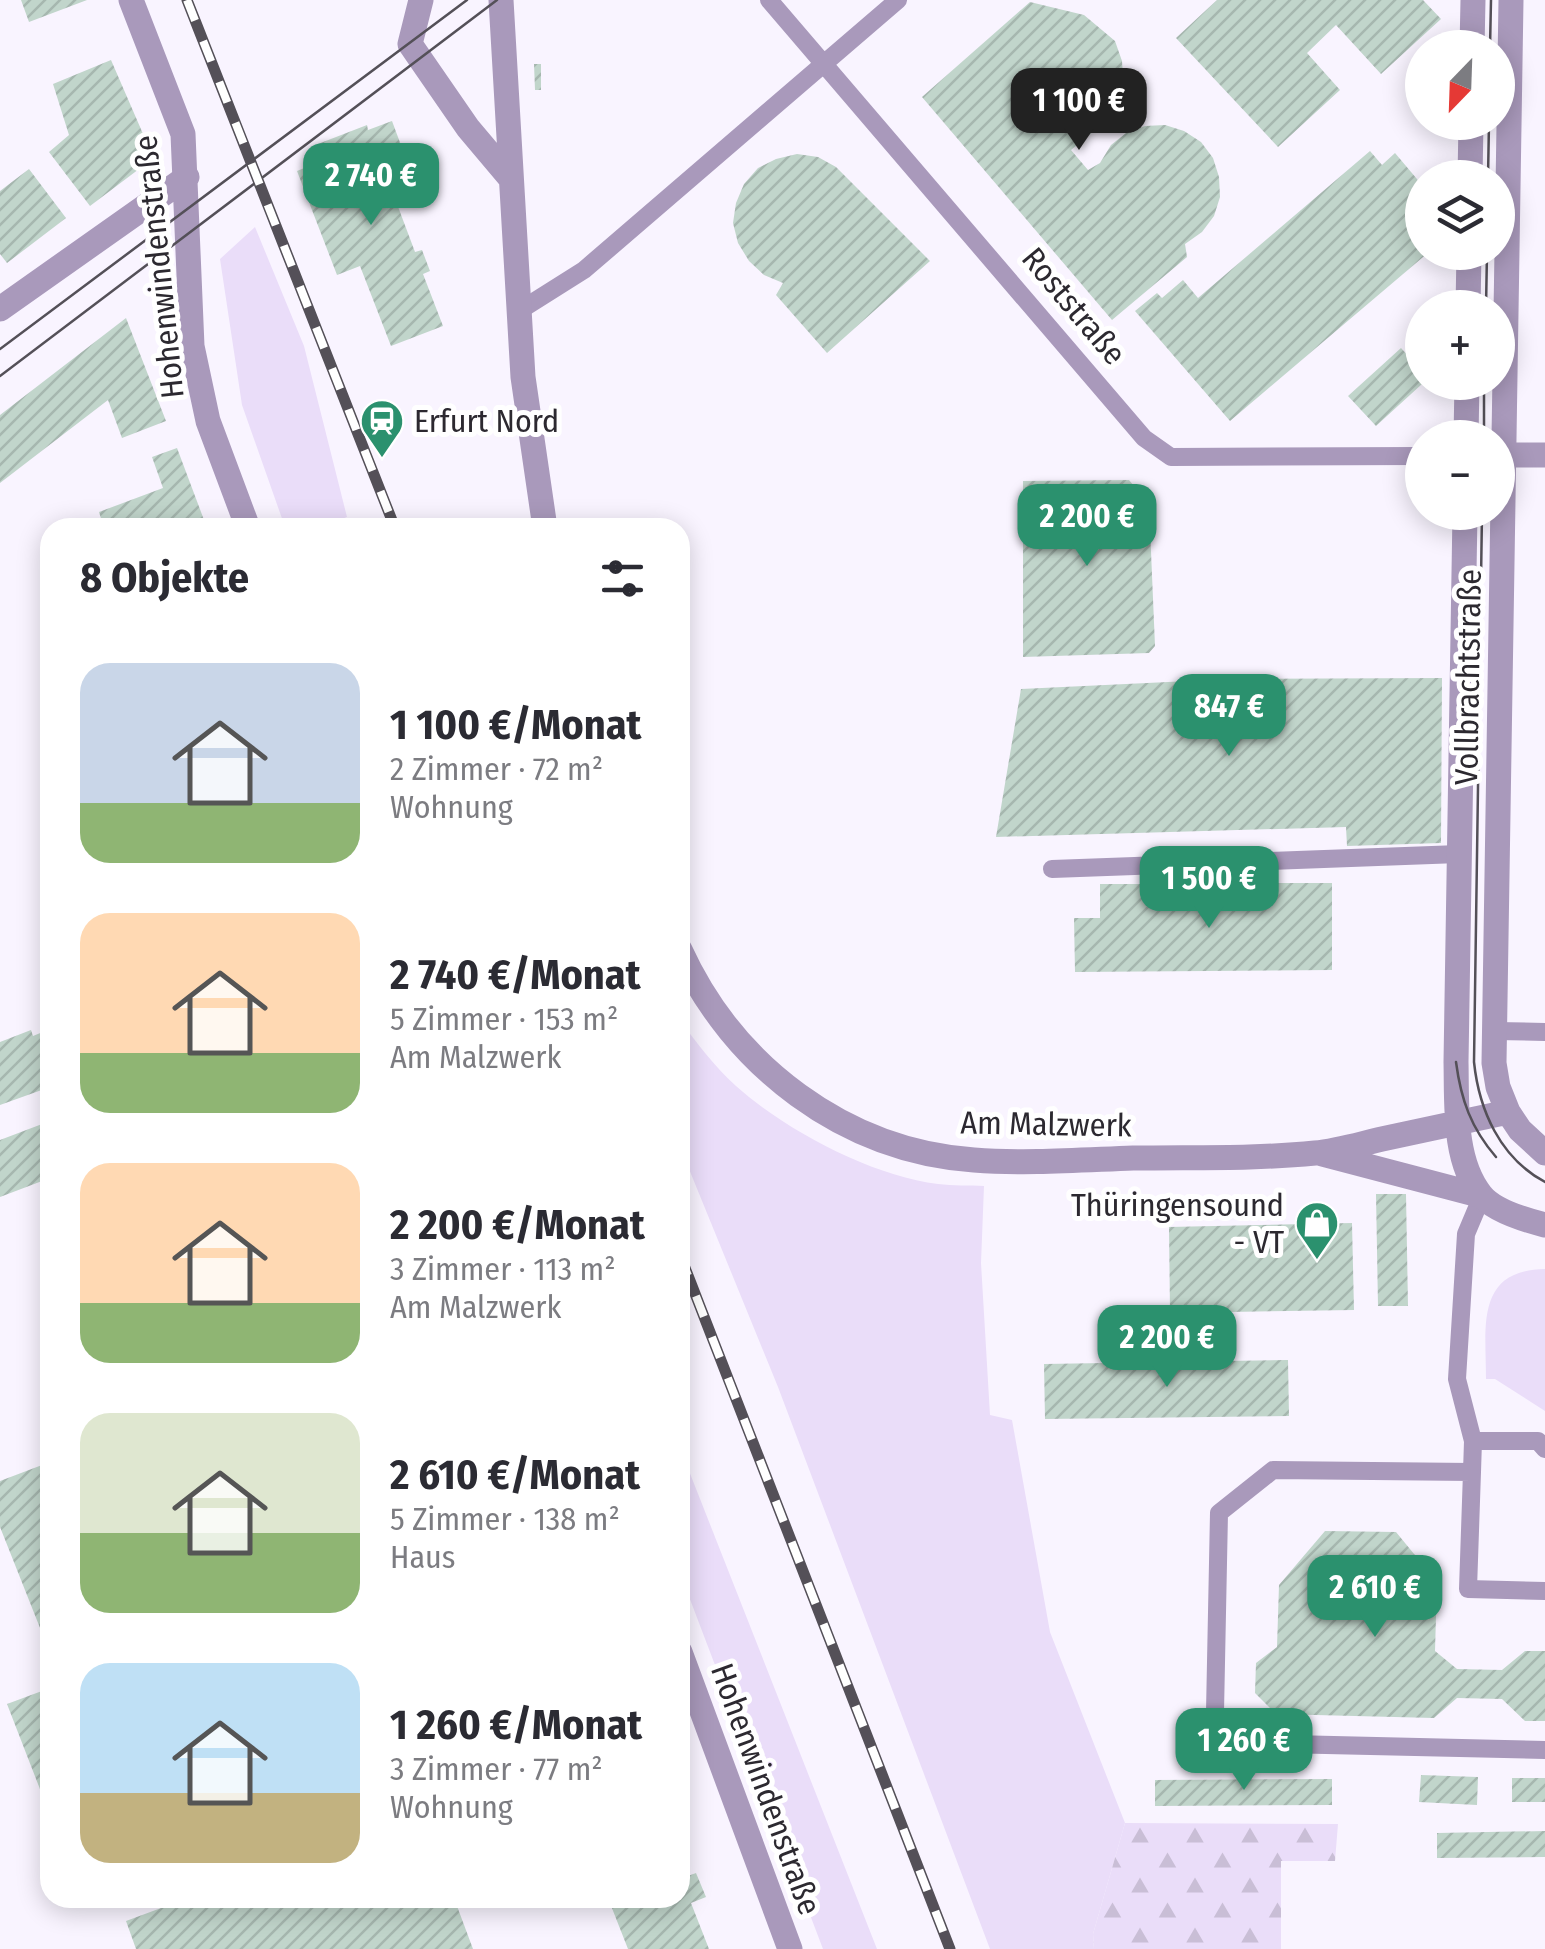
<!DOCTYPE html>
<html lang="de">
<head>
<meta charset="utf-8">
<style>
  body { margin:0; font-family:"Fira Sans Condensed",sans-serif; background:#f7f7f7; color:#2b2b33; height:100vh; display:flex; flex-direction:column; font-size:38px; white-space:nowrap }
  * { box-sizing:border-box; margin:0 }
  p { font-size:32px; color:#7c7c81 }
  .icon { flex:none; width:55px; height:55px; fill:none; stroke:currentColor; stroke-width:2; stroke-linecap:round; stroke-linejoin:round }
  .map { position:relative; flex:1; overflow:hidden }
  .drawer { position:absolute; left:40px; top:518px; width:650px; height:1390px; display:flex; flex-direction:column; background:#fff; border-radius:30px; box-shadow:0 5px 25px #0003 }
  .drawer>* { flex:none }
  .needle { width:65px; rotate:203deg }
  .buttons { position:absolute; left:1405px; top:30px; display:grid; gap:20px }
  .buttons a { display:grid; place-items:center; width:110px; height:110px; border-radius:50%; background:#fff; box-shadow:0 5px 25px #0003; font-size:50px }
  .price { position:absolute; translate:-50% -85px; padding:0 22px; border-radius:20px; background:#2b916e; color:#fff; font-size:32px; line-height:65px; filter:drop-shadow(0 2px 5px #0008) }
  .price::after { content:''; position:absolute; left:50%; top:60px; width:30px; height:22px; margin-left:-15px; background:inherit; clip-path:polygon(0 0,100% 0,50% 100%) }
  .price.selected { background:#222; color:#fff }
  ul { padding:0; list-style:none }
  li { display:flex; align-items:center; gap:30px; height:250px; padding:0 40px }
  li span { display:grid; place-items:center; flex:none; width:280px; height:200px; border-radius:30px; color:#555 }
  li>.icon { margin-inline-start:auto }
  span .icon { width:120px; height:120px; fill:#fffc; stroke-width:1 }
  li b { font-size:42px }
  h2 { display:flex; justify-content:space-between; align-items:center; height:120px; padding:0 40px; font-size:42px }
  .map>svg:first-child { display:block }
  .grass { fill:#eaddf9 }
  .forest { fill:url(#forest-firs) }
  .building { fill:url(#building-hatch) }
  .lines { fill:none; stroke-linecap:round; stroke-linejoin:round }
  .lane { stroke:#a999bb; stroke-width:18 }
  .street { stroke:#a999bb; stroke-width:25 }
  .tram { stroke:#545058; stroke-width:2.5 }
  .rail-casing { stroke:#545058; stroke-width:11 }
  .rail { stroke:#fff; stroke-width:8; stroke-dasharray:22; stroke-linecap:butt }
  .labels { text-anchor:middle; stroke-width:10; stroke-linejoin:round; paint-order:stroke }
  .street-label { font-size:32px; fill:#2c2930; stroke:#fff }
  .poi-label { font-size:32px; fill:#2c2930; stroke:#fff; text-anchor:start }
</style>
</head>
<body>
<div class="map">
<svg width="1545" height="1949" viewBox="0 0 1545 1949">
  <defs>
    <pattern id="forest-firs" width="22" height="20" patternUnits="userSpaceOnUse" patternTransform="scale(2.5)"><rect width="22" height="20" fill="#eaddf9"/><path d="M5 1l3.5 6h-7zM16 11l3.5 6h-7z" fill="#c9bed6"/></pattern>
    <pattern id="building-hatch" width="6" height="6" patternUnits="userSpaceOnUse" patternTransform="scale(2.5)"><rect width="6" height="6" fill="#c1d5cb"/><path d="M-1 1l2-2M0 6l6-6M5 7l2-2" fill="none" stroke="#a6b7af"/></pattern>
  </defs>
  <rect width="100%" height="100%" fill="#f9f4ff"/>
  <path class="grass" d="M255 227 304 346 347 517 320 527H285L242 405 220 259Z
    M680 1021C698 1044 714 1066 736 1086 785 1130 872 1176 938 1184 953 1186 969 1185 984 1186L981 1263 990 1415 1012 1420 1050 1632 1125 1823 1093 1934 1094 1949H990L778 1387 680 1147Z
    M1545 1269V1411L1495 1379H1486C1486 1327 1475 1270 1545 1269Z
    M680 1448 877 1949H823L680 1573Z"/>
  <path class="forest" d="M1125 1823 1338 1824 1335 1861H1281V1949H1094L1093 1934Z"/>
  <path class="building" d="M21 0H87L29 22Z
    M1217 0H1423L1441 19 1381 74 1336 25 1307 53 1340 90 1278 147 1176 38Z
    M1030 2 1084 15 1115 41 1122 61 1124 90 1119 103 1101 125 1071 150 1088 170 1100 163 1111 145 1126 133 1145 126 1165 125 1184 131 1201 142 1213 158 1219 177 1220 197 1214 216 1202 232 1185 244 1187 257 1112 320 922 97Z
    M111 60 150 150 143 166 90 206 49 152 69 135 53 84Z
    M534 64H541V90H535Z
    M392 121 405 156 382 164 415 252 422 250 430 271 423 274 443 326 391 346 360 266 337 275 297 171 324 160 318 144 367 125 368 130Z
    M1370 151 1382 165 1395 153 1422 185V252H1429L1230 421 1135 311 1157 293 1162 298 1183 280 1198 298Z
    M797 154 818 157 836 167 930 261 827 353 776 295 783 283 764 275 749 261 738 243 733 223 736 203 744 184 758 168 776 159Z
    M29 169 66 218 7 263 0 254V191Z
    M126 318 166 421 122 438 108 400 0 483V415Z
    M1401 348 1422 371V384L1376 426 1348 396Z
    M177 448 207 528H104L99 512 163 488 152 457Z
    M1129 480 1149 504 1155 646 1149 653 1023 657V481Z
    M1442 678 1441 843 1347 846 1346 827 996 837 1021 689 1231 679Z
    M1231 883H1332V970L1075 972 1074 918H1100V884H1158V902L1231 901Z
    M50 1029V1087L0 1105V1042L31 1030 33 1036Z
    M50 1121V1178L0 1197V1140Z
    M1376 1194H1406L1408 1306H1378Z
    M1352 1223 1354 1310 1170 1313 1169 1227Z
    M1288 1360 1289 1416 1045 1419 1044 1364Z
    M50 1462V1636L44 1638 0 1527V1481Z
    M1325 1531 1396 1532 1437 1582 1435 1651 1457 1669 1502 1670 1525 1651H1545V1721H1525L1502 1699 1457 1698 1434 1718 1276 1714 1255 1693 1256 1663 1277 1647 1279 1585Z
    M50 1688V1815L7 1704Z
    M1421 1775 1478 1777 1477 1805 1419 1802Z
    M1512 1778H1545V1802H1512Z
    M1332 1779V1805L1155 1806V1780Z
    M1545 1831V1857L1437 1858V1833Z
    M696 1873 706 1897 691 1903 709 1949H628L608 1898H680V1879Z
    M188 1898H454L473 1949H136L126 1921Z"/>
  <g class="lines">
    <path class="lane" d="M769 0 1144 438 1171 457 1422 456
      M519 311 584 270 898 0
      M1052 869 1459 854
      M1495 1031 1545 1032
      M1473 1441 1457 1379 1466 1234 1482 1196
      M1545 1449 1538 1441H1473L1472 1472 1273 1470 1219 1513 1215 1712 1243 1743 1545 1750
      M1472 1472 1468 1589 1545 1591"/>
    <path class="street" d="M131 0 183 134 192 346 208 421 248 528
      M421 0 410 44 468 128 511 179
      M501 0 523 377 545 528
      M1472 48 1473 0
      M1470 178 1471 122
      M1468 308 1469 252
      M0 309 187 177
      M1466 438 1467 382
      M1498 455H1545
      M1465 512 1456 1062C1457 1104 1453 1160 1481 1195 1494 1211 1525 1220 1545 1225
      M680 950C733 1066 844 1151 974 1160 1026 1164 1080 1160 1133 1158 1193 1157 1255 1159 1315 1153 1337 1151 1360 1144 1382 1139 1424 1130 1466 1121 1508 1112L1520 1130 1545 1153
      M1508 1112 1498 1087 1494 1063 1511 0
      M1322 1154 1482 1196
      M680 1652 790 1949"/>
    <path class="tram" d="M1490 48 1491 0
      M1488 178 1489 122
      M1486 308 1487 252
      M0 349 467 0
      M0 376 497 0
      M1484 438V382
      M1482 512 1474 1062C1479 1110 1500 1158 1545 1182
      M1456 1062C1461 1100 1471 1128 1496 1157"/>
    <g class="rail-casing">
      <path id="rail" d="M187 0 395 528
        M680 1255 950 1949"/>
    </g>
    <use href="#rail" class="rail"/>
  </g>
  <defs>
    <g id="station-pin" transform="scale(2.25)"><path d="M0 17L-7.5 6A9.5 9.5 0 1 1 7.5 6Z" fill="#2b916e" stroke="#fff"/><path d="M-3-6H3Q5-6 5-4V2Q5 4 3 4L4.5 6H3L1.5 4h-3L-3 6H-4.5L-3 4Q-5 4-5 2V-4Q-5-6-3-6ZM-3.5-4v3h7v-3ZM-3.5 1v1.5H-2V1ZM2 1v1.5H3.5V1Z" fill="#fff"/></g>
    <g id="shop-pin" transform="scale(2.25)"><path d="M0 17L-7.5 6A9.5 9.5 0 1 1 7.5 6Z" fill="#2b916e" stroke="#fff"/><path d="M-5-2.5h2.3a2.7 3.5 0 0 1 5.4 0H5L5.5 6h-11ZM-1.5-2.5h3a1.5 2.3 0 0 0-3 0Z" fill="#fff"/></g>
  </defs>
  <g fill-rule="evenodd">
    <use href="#station-pin" x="382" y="421"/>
    <use href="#shop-pin" x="1317" y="1223"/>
  </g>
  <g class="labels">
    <g class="street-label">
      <text transform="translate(159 267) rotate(-96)" y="11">Hohenwindenstraße</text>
      <text transform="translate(1074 306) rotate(50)" y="11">Roststraße</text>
      <text transform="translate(1468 677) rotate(-89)" y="11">Vollbrachtstraße</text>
      <text transform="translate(1046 1124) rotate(1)" y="11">Am Malzwerk</text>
      <text transform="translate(766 1789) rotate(70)" y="11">Hohenwindenstraße</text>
    </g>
    <g class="poi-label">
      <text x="414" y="432">Erfurt Nord</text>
      <text x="1284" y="1216" text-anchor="end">Thüringensound<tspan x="1284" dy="37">- VT</tspan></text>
    </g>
  </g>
</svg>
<div class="buttons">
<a><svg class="needle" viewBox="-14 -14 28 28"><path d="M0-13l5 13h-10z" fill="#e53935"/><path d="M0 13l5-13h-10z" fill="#7c7c81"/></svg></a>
<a><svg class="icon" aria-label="layers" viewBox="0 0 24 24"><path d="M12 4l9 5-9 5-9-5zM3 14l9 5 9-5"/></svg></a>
<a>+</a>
<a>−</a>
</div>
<b class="price selected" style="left:1079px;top:153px">1 100 €</b>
<b class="price" style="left:371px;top:228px">2 740 €</b>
<b class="price" style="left:1087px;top:569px">2 200 €</b>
<b class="price" style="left:1229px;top:759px">847 €</b>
<b class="price" style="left:1209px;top:931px">1 500 €</b>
<b class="price" style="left:1167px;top:1390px">2 200 €</b>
<b class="price" style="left:1375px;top:1640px">2 610 €</b>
<b class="price" style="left:1244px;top:1793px">1 260 €</b>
<section class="drawer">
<h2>8 Objekte<svg class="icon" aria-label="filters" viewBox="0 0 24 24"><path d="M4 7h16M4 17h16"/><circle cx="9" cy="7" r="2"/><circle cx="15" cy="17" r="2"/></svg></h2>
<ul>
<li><span style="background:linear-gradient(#c9d6e8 70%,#8fb573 0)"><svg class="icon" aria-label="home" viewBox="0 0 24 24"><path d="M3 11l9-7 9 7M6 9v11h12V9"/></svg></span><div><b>1 100 €/Monat</b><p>2 Zimmer · 72 m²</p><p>Wohnung</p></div></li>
<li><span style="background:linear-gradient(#ffd9b3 70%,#8fb573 0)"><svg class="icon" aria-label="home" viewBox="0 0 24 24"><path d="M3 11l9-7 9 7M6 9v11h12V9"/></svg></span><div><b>2 740 €/Monat</b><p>5 Zimmer · 153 m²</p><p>Am Malzwerk</p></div></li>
<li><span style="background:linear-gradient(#ffd9b3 70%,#8fb573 0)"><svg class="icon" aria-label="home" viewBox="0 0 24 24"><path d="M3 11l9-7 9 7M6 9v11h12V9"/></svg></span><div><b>2 200 €/Monat</b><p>3 Zimmer · 113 m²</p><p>Am Malzwerk</p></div></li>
<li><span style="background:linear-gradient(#dfe7d0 60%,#8fb573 0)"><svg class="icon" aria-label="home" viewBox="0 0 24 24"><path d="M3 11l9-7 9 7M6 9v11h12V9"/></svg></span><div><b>2 610 €/Monat</b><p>5 Zimmer · 138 m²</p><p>Haus</p></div></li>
<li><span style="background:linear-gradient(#bfe0f5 65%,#c2b280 0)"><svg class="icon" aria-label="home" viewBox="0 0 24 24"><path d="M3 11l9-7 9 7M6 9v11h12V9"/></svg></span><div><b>1 260 €/Monat</b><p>3 Zimmer · 77 m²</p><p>Wohnung</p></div></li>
</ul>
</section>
</div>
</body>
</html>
